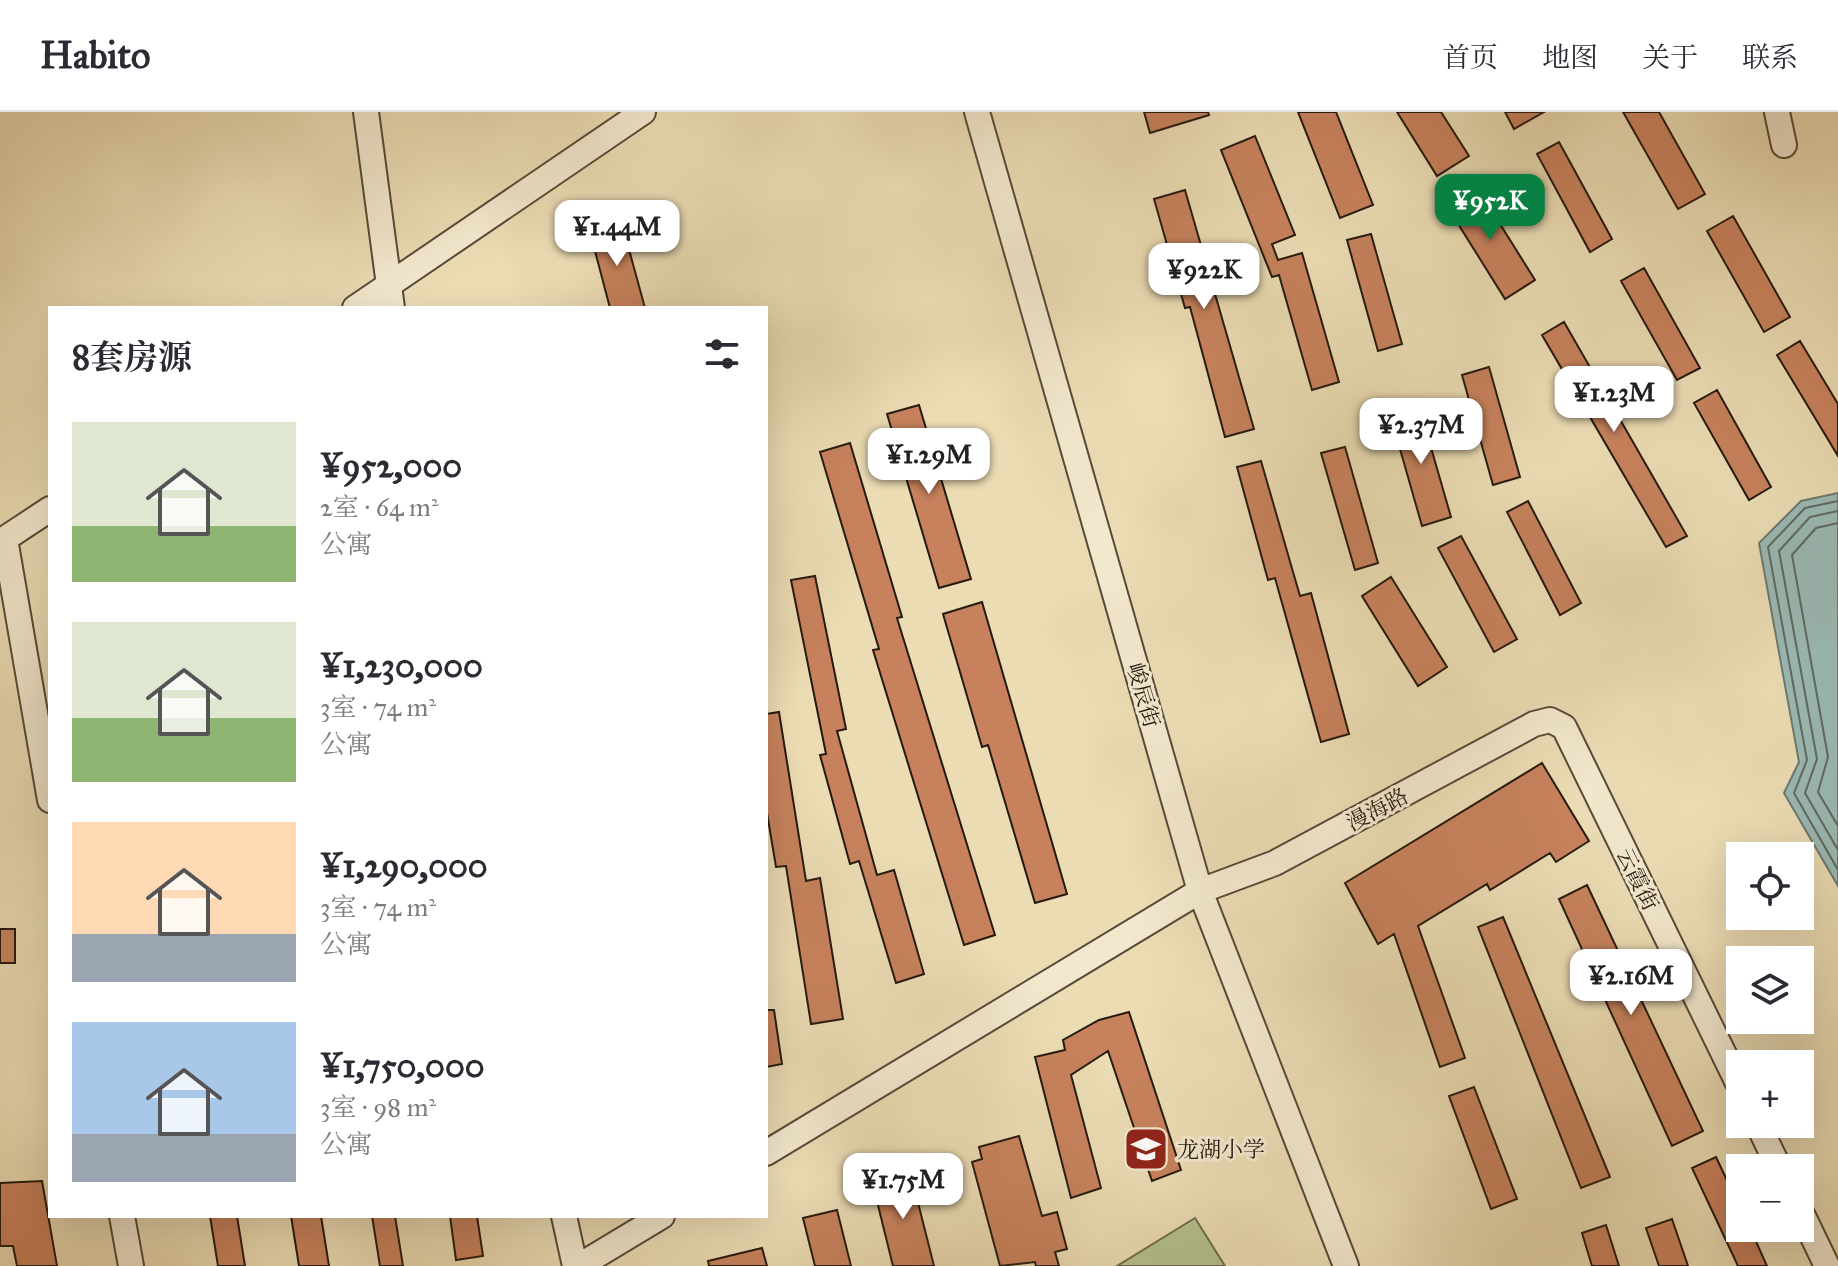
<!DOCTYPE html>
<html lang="zh">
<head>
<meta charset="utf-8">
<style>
  body { margin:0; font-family:"IM FELL Great Primer","Noto Serif SC",serif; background:#f7f7f7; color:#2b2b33; height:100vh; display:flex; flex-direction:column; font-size:30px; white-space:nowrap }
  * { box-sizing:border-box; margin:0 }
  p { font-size:26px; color:#7c7c81 }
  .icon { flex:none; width:44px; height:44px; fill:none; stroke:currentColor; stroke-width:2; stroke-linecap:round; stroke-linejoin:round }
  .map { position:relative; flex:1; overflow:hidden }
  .sheet { position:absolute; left:48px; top:194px; width:720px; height:912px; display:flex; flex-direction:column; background:#fff; border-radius:0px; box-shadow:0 8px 32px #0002 }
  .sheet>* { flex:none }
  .controls { position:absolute; left:1726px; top:730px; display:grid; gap:16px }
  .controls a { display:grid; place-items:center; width:88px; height:88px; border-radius:0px; background:#fff; box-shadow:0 8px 32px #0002; font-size:40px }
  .price { position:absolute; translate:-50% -68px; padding:0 18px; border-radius:16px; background:#fff; color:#222; font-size:26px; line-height:52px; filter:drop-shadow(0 2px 4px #0008) }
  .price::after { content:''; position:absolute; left:50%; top:48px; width:24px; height:18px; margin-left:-12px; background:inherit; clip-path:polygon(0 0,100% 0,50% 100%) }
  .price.current { background:#0b8043; color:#fff }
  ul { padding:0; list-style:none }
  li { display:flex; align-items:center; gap:24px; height:200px; padding:0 24px }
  li span { display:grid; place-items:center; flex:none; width:224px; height:160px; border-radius:0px; color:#555 }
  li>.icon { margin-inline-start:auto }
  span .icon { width:96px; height:96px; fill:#fffc; stroke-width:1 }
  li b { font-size:34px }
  h2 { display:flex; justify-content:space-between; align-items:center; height:96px; padding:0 24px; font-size:34px }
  header { display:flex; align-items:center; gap:48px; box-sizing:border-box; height:112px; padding:0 40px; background:#fff; border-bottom:2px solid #e1e1e2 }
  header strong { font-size:38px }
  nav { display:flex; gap:44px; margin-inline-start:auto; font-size:28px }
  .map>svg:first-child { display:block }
  .green { fill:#b5c18f; stroke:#6e6e4f; stroke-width:2 }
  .water { fill:#9bbab5; stroke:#6c7a73; stroke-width:2 }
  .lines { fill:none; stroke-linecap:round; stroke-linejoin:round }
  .shore { stroke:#606a62; stroke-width:2 }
  .building { fill:#c7825d; stroke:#261a0f; stroke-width:2 }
  .minor-casing { stroke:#574a38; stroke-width:28 }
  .minor { stroke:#f2e8ce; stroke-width:24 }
  .labels { text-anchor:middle; stroke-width:6; stroke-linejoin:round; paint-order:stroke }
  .street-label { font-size:22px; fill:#261a0f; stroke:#f2e8ce }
  .poi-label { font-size:22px; fill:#261a0f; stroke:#f2e8ce; text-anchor:start }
</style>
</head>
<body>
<header>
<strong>Habito</strong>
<nav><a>首页</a><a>地图</a><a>关于</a><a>联系</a></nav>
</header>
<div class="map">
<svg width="1838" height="1154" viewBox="0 0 1838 1154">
  <rect width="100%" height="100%" fill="#ebdcb4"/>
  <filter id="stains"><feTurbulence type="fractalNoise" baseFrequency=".0025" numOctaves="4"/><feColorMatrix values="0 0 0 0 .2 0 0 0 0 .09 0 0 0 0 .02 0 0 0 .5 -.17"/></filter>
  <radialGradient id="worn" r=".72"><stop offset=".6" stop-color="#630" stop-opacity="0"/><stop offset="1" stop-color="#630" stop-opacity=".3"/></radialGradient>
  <path class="green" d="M1195 1106 1225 1154H1117Z"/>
  <path class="water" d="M1838 381V774L1784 681 1799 650 1759 431 1801 389Z"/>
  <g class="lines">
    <path class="shore" d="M1838 389 1805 396 1768 435 1807 648 1794 681 1838 758
      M1838 399 1810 405 1779 439 1817 647 1805 681 1838 738
      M1838 411 1816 416 1792 443 1828 645 1818 680 1838 714"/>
  </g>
  <path class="building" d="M1144 0H1208L1209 3 1150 21Z
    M1298 0H1336L1373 93 1340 106Z
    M1397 0H1441L1469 44 1437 64Z
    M1505 0H1544L1514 17Z
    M1623 0H1659L1705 82 1678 97Z
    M1255 24 1295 123 1272 132 1278 148 1302 141 1339 270 1312 278 1279 163 1272 165 1221 38Z
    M1559 30 1612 127 1590 140 1537 42Z
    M1475 72 1535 168 1505 187 1445 91Z
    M1185 78 1254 317 1225 325 1190 195 1185 196 1154 87Z
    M1733 104 1790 205 1764 220 1707 119Z
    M622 112 645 196H610L590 120Z
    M1371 122 1402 232 1378 239 1347 128Z
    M1644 156 1700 256 1677 268 1621 169Z
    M1564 210 1687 424 1666 435 1542 223Z
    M1800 229 1838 292V344L1777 243Z
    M1489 255 1520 365 1493 373 1462 263Z
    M1717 278 1771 375 1749 388 1694 291Z
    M919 293 971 467 939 476 887 302Z
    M1419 294 1451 405 1422 414 1390 302Z
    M850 331 902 505 897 506 995 823 964 833 873 538 879 537 820 340Z
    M1345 335 1378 451 1355 458 1321 341Z
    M1261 349 1300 484 1311 481 1349 622 1321 630 1275 466 1268 468 1237 355Z
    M1528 389 1581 491 1560 503 1507 400Z
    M1461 424 1517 527 1494 540 1438 436Z
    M815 464 846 617 837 619 877 763 894 758 924 862 896 871 859 749 850 752 820 643 826 642 791 468Z
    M1391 465 1447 555 1418 574 1362 484Z
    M982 490 1067 782 1035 791 988 633 982 635 943 502Z
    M779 600 806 769 820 766 843 907 811 912 786 754 776 755 766 695V602Z
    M1542 651 1589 729 1556 750 1550 741 1490 778 1487 772 1418 814 1465 946 1440 955 1394 822 1378 832 1345 771Z
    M1587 773 1703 1019 1672 1034 1559 787Z
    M1503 805 1610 1065 1581 1076 1478 815Z
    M0 817H15V851H0Z
    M766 898H774L782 952 766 955Z
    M1129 900 1181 1058 1152 1069 1108 939 1071 963 1101 1076 1071 1086 1035 945 1065 938 1063 928 1099 908Z
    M1474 975 1517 1087 1491 1097 1449 984Z
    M1019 1024 1042 1104 1057 1100 1067 1137 1055 1140 1059 1154H1036L1035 1150 1000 1154 972 1050 982 1047 979 1035Z
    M1716 1045 1740 1096V1116H1750L1767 1154H1738L1692 1056Z
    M910 1059 934 1154H893L872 1069Z
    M42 1069 57 1154H17L13 1134H0V1071Z
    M837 1098 851 1154H815L803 1106Z
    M210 1104H237L245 1154H218Z
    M291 1104H321L329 1154H299Z
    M372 1104H395L403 1154H380Z
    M450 1104H477L483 1144 456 1148Z
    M1672 1107 1688 1154H1659L1646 1116Z
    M1606 1113 1619 1154H1592L1582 1121Z
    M762 1136 767 1154H709L708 1149Z"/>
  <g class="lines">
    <g class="minor-casing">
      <path id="minor" d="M366 0 392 196
        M977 0 1200 779 1346 1154
        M1777 0 1784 33
        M355 196 643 0
        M5 427 50 688
        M0 430 50 397
        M1758 1012 1779 1056
        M766 1041 1200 779 1275 751 1534 612 1550 608 1564 615 1740 975
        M1800 1098 1827 1154
        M122 1104 131 1154
        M564 1104 575 1154
        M579 1154 662 1104"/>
    </g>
    <use href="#minor" class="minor"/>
  </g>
  <defs>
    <g id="school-square" transform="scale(2.3)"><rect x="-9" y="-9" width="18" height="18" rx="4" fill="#8f2418" stroke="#f2e8ce"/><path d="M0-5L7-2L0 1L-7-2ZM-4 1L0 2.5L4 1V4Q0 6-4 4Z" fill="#fff"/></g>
  </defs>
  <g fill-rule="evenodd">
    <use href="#school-square" x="1146" y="1037"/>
  </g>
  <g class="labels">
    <g class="street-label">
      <text transform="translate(1144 583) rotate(74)" y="8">峻辰街</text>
      <text transform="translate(1377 697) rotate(-28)" y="8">漫海路</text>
      <text transform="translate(1638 767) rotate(64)" y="8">云霞街</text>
    </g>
    <g class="poi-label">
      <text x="1177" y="1045">龙湖小学</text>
    </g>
  </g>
  <rect width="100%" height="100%" filter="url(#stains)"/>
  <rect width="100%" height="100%" fill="url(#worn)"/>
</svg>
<div class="controls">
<a><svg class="icon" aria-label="locate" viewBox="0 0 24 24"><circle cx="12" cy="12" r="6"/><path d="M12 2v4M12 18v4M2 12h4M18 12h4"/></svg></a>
<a><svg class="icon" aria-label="layers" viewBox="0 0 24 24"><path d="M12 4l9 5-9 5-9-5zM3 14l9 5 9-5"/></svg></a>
<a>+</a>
<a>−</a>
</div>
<b class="price current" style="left:1490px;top:130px">¥952K</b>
<b class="price" style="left:617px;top:156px">¥1.44M</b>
<b class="price" style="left:1204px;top:199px">¥922K</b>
<b class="price" style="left:1614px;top:322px">¥1.23M</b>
<b class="price" style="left:1421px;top:354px">¥2.37M</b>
<b class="price" style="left:929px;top:384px">¥1.29M</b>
<b class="price" style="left:1631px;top:905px">¥2.16M</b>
<b class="price" style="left:903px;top:1109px">¥1.75M</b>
<section class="sheet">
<h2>8套房源<svg class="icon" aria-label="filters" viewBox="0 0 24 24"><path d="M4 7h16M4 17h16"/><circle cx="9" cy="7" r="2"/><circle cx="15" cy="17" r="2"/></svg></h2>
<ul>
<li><span style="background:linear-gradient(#dfe7d0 65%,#8fb573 0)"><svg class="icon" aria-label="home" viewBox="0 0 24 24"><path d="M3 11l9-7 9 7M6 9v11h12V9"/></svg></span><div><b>¥952,000</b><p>2室 · 64 m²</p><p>公寓</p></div></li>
<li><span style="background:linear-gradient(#dfe7d0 60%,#8fb573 0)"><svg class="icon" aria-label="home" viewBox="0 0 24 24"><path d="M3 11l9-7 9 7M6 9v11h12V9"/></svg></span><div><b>¥1,230,000</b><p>3室 · 74 m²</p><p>公寓</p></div></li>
<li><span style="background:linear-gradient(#ffd9b3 70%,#9aa5b1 0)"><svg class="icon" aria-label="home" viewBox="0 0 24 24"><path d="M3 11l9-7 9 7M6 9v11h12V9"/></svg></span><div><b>¥1,290,000</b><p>3室 · 74 m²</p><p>公寓</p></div></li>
<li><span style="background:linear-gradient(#a9c7e8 70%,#9aa5b1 0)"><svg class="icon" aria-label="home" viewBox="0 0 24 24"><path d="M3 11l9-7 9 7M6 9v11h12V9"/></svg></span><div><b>¥1,750,000</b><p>3室 · 98 m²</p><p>公寓</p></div></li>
</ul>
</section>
</div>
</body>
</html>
